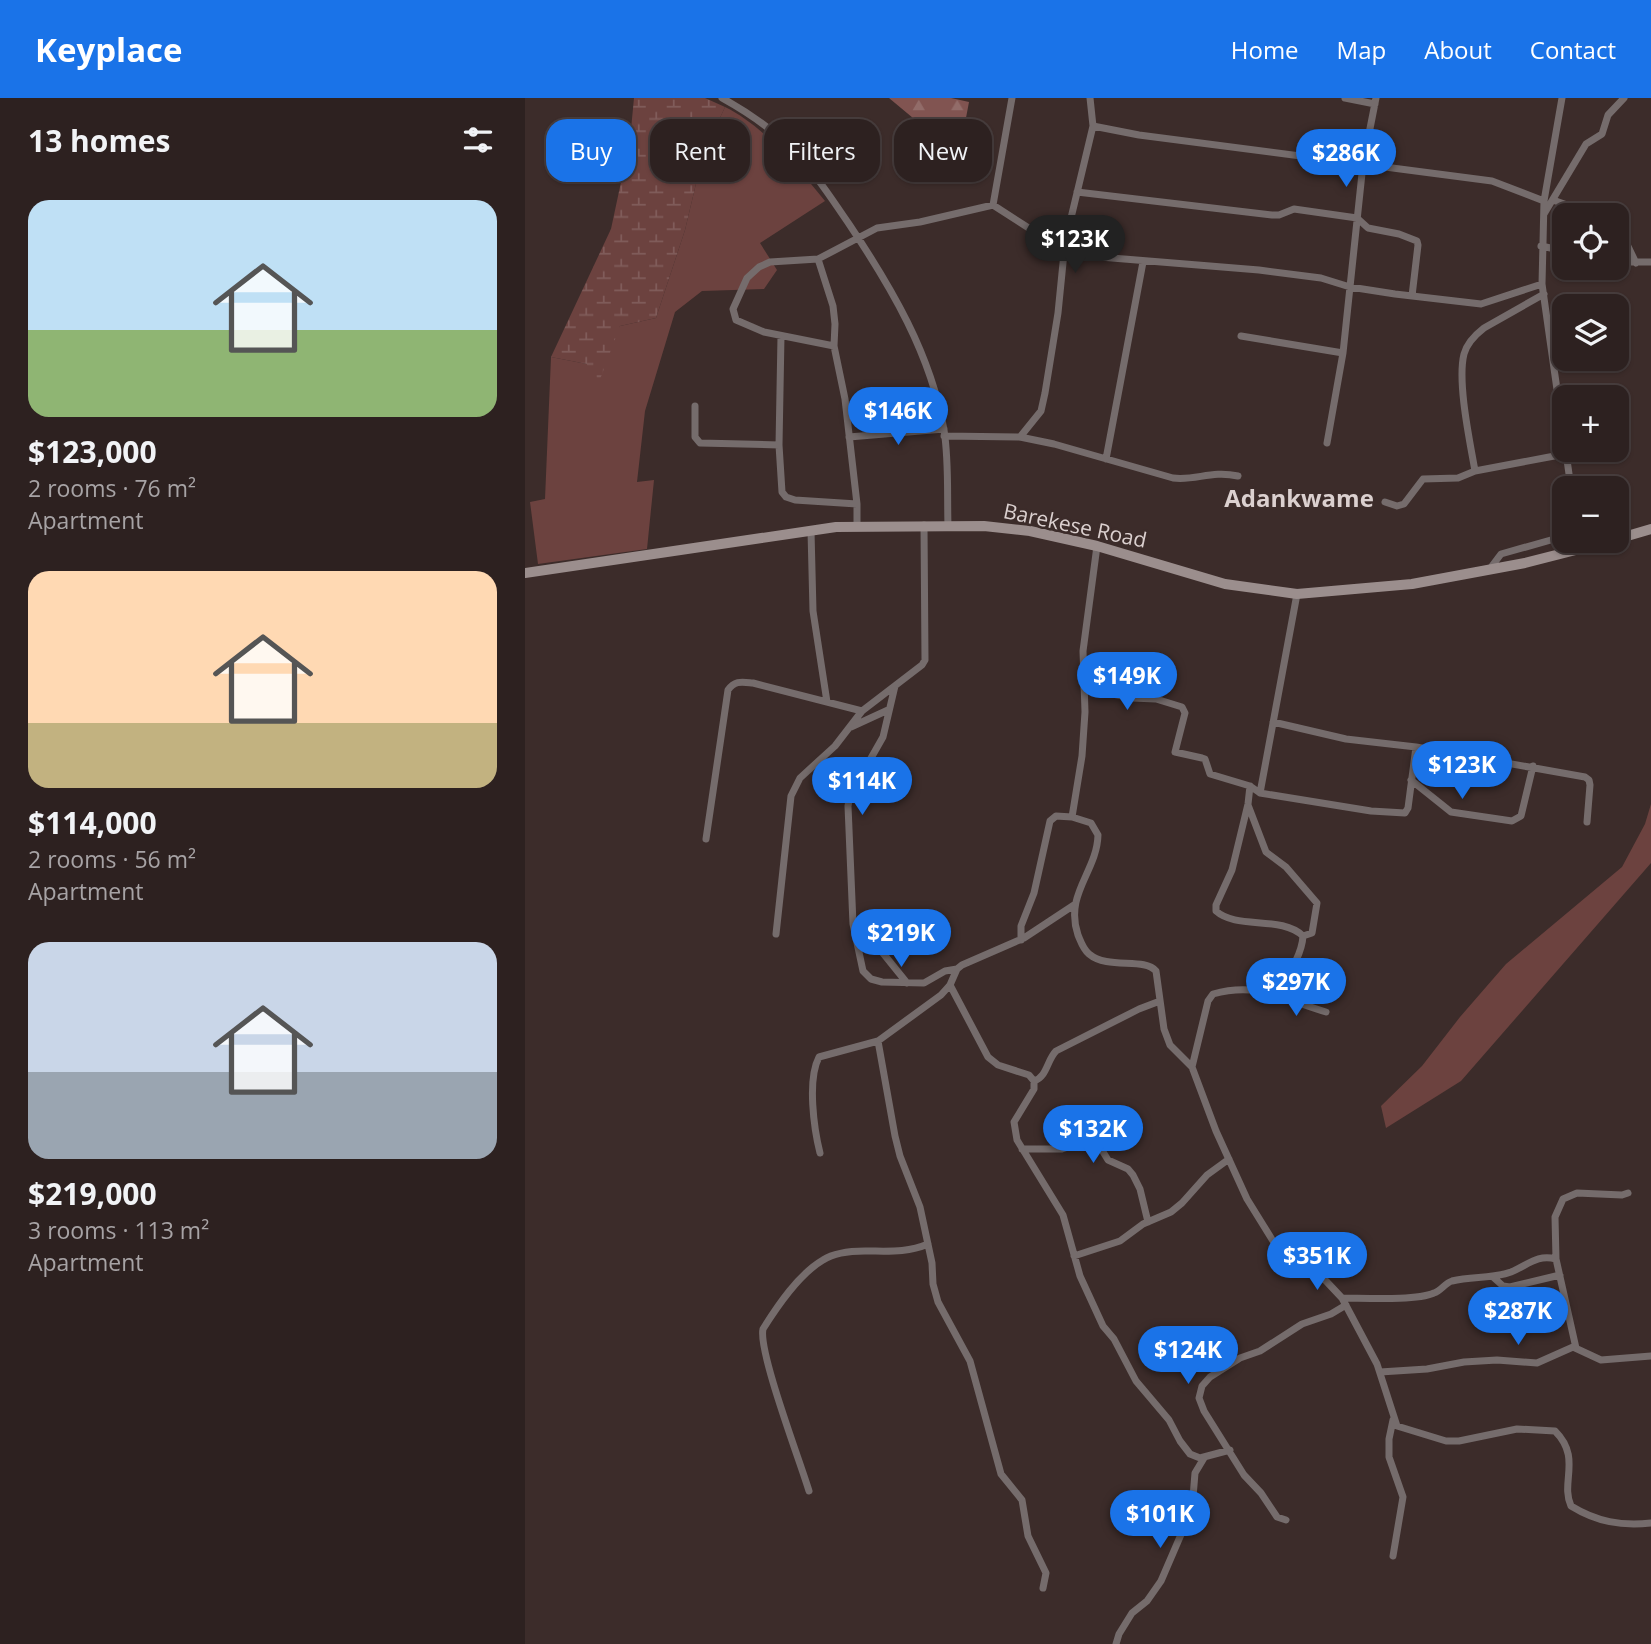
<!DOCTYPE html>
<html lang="en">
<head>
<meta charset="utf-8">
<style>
  body { margin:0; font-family:"Open Sans",sans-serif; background:#392e2d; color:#f1f3f6; height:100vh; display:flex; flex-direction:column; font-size:26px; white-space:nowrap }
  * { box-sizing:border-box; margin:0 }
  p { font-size:23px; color:#a7a3a5 }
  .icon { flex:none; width:38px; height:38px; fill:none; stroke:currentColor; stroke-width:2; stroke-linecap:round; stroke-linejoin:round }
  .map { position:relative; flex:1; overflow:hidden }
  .side { display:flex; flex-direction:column; background:#2d2120; width:525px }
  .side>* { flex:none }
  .top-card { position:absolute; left:21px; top:21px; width:665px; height:63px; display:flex; gap:14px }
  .fabs { position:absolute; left:1027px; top:105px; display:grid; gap:14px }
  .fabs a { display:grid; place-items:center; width:77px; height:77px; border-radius:14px; background:#2d2120; box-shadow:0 2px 5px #0004,0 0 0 2px #483e3e; font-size:35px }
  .price { position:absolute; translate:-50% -60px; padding:0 16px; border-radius:24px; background:#1a73e8; color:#fff; font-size:23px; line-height:46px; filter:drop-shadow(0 2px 4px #0008) }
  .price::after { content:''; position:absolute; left:50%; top:42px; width:21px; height:16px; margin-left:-10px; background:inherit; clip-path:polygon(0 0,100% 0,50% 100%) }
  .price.current { background:#222; color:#fff }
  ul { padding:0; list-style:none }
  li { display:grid; align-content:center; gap:14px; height:371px; padding:0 28px }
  li span { display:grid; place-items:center; height:217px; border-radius:21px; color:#555 }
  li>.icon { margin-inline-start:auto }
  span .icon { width:126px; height:126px; fill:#fffc; stroke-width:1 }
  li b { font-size:30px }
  h2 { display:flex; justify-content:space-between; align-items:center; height:84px; padding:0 28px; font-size:30px }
  .pill { padding:0 24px; border-radius:21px; background:#2d2120; box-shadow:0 2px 5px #0004,0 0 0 2px #483e3e; font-size:24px; line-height:63px }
  .pill.current { background:#1a73e8; color:#fff }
  header { display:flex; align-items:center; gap:42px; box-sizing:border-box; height:98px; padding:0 35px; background:#1a73e8; color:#fff }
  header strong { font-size:33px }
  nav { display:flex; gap:38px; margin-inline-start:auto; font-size:24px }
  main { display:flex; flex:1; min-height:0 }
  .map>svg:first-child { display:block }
  .grass { fill:#6c423f }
  .forest { fill:url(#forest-firs) }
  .wetland { fill:url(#wetland-marsh) }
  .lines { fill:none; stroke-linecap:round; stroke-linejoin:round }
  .street { stroke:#756c6c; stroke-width:7 }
  .secondary { stroke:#9b8e8d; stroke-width:10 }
  .labels { text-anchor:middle; stroke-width:5; stroke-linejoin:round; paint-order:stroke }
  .street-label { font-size:21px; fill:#dbd0cf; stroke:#3c2c2a }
  .quarter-label { font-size:24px; font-weight:bold; fill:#dbd0cf; stroke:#3c2c2a }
</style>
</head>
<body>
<header>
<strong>Keyplace</strong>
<nav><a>Home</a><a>Map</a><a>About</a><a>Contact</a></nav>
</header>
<main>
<section class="side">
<h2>13 homes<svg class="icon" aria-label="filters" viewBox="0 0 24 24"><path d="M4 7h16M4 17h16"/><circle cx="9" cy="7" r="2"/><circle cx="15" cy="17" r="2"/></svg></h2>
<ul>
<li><span style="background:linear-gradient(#bfe0f5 60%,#8fb573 0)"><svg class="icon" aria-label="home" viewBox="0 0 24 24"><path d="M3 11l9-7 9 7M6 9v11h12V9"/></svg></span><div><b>$123,000</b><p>2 rooms · 76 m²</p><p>Apartment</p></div></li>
<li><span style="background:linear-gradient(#ffd9b3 70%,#c2b280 0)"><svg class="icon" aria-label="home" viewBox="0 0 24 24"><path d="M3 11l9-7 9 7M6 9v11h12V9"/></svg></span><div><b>$114,000</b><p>2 rooms · 56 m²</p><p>Apartment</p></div></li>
<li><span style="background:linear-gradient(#c9d6e8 60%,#9aa5b1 0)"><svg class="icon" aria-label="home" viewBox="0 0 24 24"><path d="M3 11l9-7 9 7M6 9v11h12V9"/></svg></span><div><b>$219,000</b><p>3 rooms · 113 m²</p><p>Apartment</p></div></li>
</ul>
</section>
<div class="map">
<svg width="1126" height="1546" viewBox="0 0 1126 1546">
  <defs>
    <pattern id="forest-firs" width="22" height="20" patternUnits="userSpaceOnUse" patternTransform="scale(1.75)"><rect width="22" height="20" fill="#815451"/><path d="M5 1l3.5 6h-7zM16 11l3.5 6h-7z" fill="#926c69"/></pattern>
    <pattern id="wetland-marsh" width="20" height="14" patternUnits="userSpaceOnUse" patternTransform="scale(1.75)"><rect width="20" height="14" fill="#6c423f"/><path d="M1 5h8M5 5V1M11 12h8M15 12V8" fill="none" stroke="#805c5a"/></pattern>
  </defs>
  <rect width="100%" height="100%" fill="#3c2c2a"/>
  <path class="grass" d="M200 9C239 28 273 70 300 103L235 145 252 172 239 191 177 193 150 214 120 313 112 384 129 382 122 451 13 466 5 404 20 401 26 259 62 266 95 228 131 220 160 132 178 56Z
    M1126 706V765L936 983 861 1030 856 1008 897 968 935 919 981 866 1097 769 1120 726Z"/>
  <path class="forest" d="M364 0H426L444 4 432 67 394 25Z"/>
  <path class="wetland" d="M109 0H180L200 9 178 56 160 132 131 220 95 228 74 284 63 280 62 266 26 259 86 131 105 42Z"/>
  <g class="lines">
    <path class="street" d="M197 0C224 15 253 35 274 58 293 79 308 103 324 126 366 189 406 256 419 332 424 363 422 396 423 427
      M820 0 850 6
      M1037 0 1019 103 1017 186 1046 390
      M568 28 614 37 967 83 1019 103
      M552 94 747 117H754L769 111 832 120 843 130 874 136 892 143 893 147 887 198
      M1028 102 1070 117
      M468 107 487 0
      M1019 116 1061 46 1077 36 1083 17 1099 0
      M1092 132 1099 140 1111 165
      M1016 148 1040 153
      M538 156 734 172 796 180 825 189 870 196 956 206 1017 186
      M293 161 308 208 310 226 309 248 320 301 332 406V428
      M1092 164H1126
      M256 238 254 347 257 394 261 399 270 402 332 406
      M716 238 818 255
      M309 248 239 234 211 222 208 211 222 180 234 169 245 164 293 161 352 130 395 124 468 107 513 136 540 145
      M170 308V339L175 345 254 347
      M419 338 495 339 529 346 648 380C671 383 686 372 713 378
      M324 339 419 331
      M495 339 516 313 520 295 533 215 540 145 568 28 565 0
      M802 345 818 255 838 66 851 0
      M581 361 618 164
      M950 373C945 344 932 284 939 256 942 245 950 237 959 230L1019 196
      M860 404 872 408 879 406 898 381 933 380 950 373 1040 356
      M286 433 288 513 302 604
      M572 448 558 553 560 614 557 658 547 719 566 725 573 737C572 774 539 796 553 837 556 844 558 851 564 856 583 872 619 859 631 873L639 931 645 947 667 969 691 1033 722 1101 748 1143 801 1183 817 1200 852 1266 872 1328 921 1343H934L992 1331 1030 1333C1057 1360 1035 1384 1046 1408 1072 1424 1096 1428 1126 1425
      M964 472 976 456 1040 438
      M370 588 358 639 325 697 323 708 328 826 338 873 346 881 357 884 399 885 420 873 432 871
      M559 590 607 600 631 601 657 609 660 615 650 654 677 660 680 661 685 676 725 688 735 695 846 713 880 715 883 710 891 649
      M748 624 821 641 891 649 1060 679 1064 682 1065 687 1062 724
      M326 629 363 612
      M886 682 926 714 987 723 996 718 1008 668
      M725 688 723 706 707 772 691 807V813C712 832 756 817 778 838
      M735 695 772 496
      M723 707 741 754 761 769 792 805 787 835 778 838
      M181 741 203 592C210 582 217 584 228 585L337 613
      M251 836 266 698 275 680 310 648 337 613 397 567 400 562 399 427
      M330 836 353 849 382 885
      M496 842V828L509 795 525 723 531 718 547 719
      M425 887 463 959 473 967 504 977 509 983V991L489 1024 492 1042 538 1117 555 1178 578 1228 589 1241 611 1283 644 1322 655 1343 665 1356 675 1360 705 1352
      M751 895C762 880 777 858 778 838
      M353 943 370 1038 375 1058 395 1109 407 1165 408 1186 413 1204 445 1263 476 1376 497 1402 503 1438 521 1475 518 1490
      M667 969 683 903 688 896C734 883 759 902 801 914
      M509 983C522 979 522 962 531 953L614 911 635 903
      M497 1051H537L564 1042 572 1044 583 1062 603 1071 608 1077 615 1091 623 1124
      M295 1055C289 1031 282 982 294 959L353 943 416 897 425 887 432 871 437 867 499 840 549 807
      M549 1158 595 1143 618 1126 646 1114 657 1105 682 1077 704 1061
      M1031 1161 1030 1119 1038 1101 1052 1095 1097 1097 1103 1095
      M968 1179 978 1188 985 1189 1035 1177
      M817 1200C839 1200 891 1203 909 1195 916 1193 920 1185 927 1183 947 1178 967 1181 986 1174 1003 1167 1012 1156 1031 1161L1051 1250
      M855 1274 902 1271 939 1264 972 1262 1012 1265 1048 1249 1076 1262 1126 1258
      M284 1393C275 1363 233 1253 238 1231 253 1207 274 1176 298 1162 309 1155 327 1153 340 1153 363 1153 382 1155 403 1146
      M761 1422 752 1419 736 1395 719 1377 679 1313 674 1300 677 1288 685 1279 715 1260 735 1253 777 1226 806 1216 821 1207
      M868 1458 878 1399 864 1359V1341L868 1322
      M591 1546 594 1536 607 1515 622 1503 636 1483 667 1411 670 1375 679 1360"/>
    <path class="secondary" d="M1092 441 1126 431
      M0 475 311 429 459 428 505 433 572 448 700 486 772 496 887 486 1000 465 1086 443"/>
  </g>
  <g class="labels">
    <g class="street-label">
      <text transform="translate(550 428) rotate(12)" y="7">Barekese Road</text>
    </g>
    <g class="quarter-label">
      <text x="774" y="409">Adankwame</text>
    </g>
  </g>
</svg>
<div class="fabs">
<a><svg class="icon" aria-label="locate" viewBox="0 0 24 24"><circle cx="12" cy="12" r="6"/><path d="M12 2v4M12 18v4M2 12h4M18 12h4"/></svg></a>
<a><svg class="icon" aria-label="layers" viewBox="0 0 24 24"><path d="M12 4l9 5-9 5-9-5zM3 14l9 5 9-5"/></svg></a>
<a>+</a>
<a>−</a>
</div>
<b class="price" style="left:821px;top:91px">$286K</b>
<b class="price current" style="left:550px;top:177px">$123K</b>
<b class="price" style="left:373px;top:349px">$146K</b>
<b class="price" style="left:602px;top:614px">$149K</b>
<b class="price" style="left:937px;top:703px">$123K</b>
<b class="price" style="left:337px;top:719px">$114K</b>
<b class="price" style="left:376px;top:871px">$219K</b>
<b class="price" style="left:771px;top:920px">$297K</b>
<b class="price" style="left:568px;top:1067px">$132K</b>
<b class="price" style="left:792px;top:1194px">$351K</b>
<b class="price" style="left:993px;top:1249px">$287K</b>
<b class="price" style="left:663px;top:1288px">$124K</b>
<b class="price" style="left:635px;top:1452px">$101K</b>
<div class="top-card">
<a class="pill current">Buy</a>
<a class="pill">Rent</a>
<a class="pill">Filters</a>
<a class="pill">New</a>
</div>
</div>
</main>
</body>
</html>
